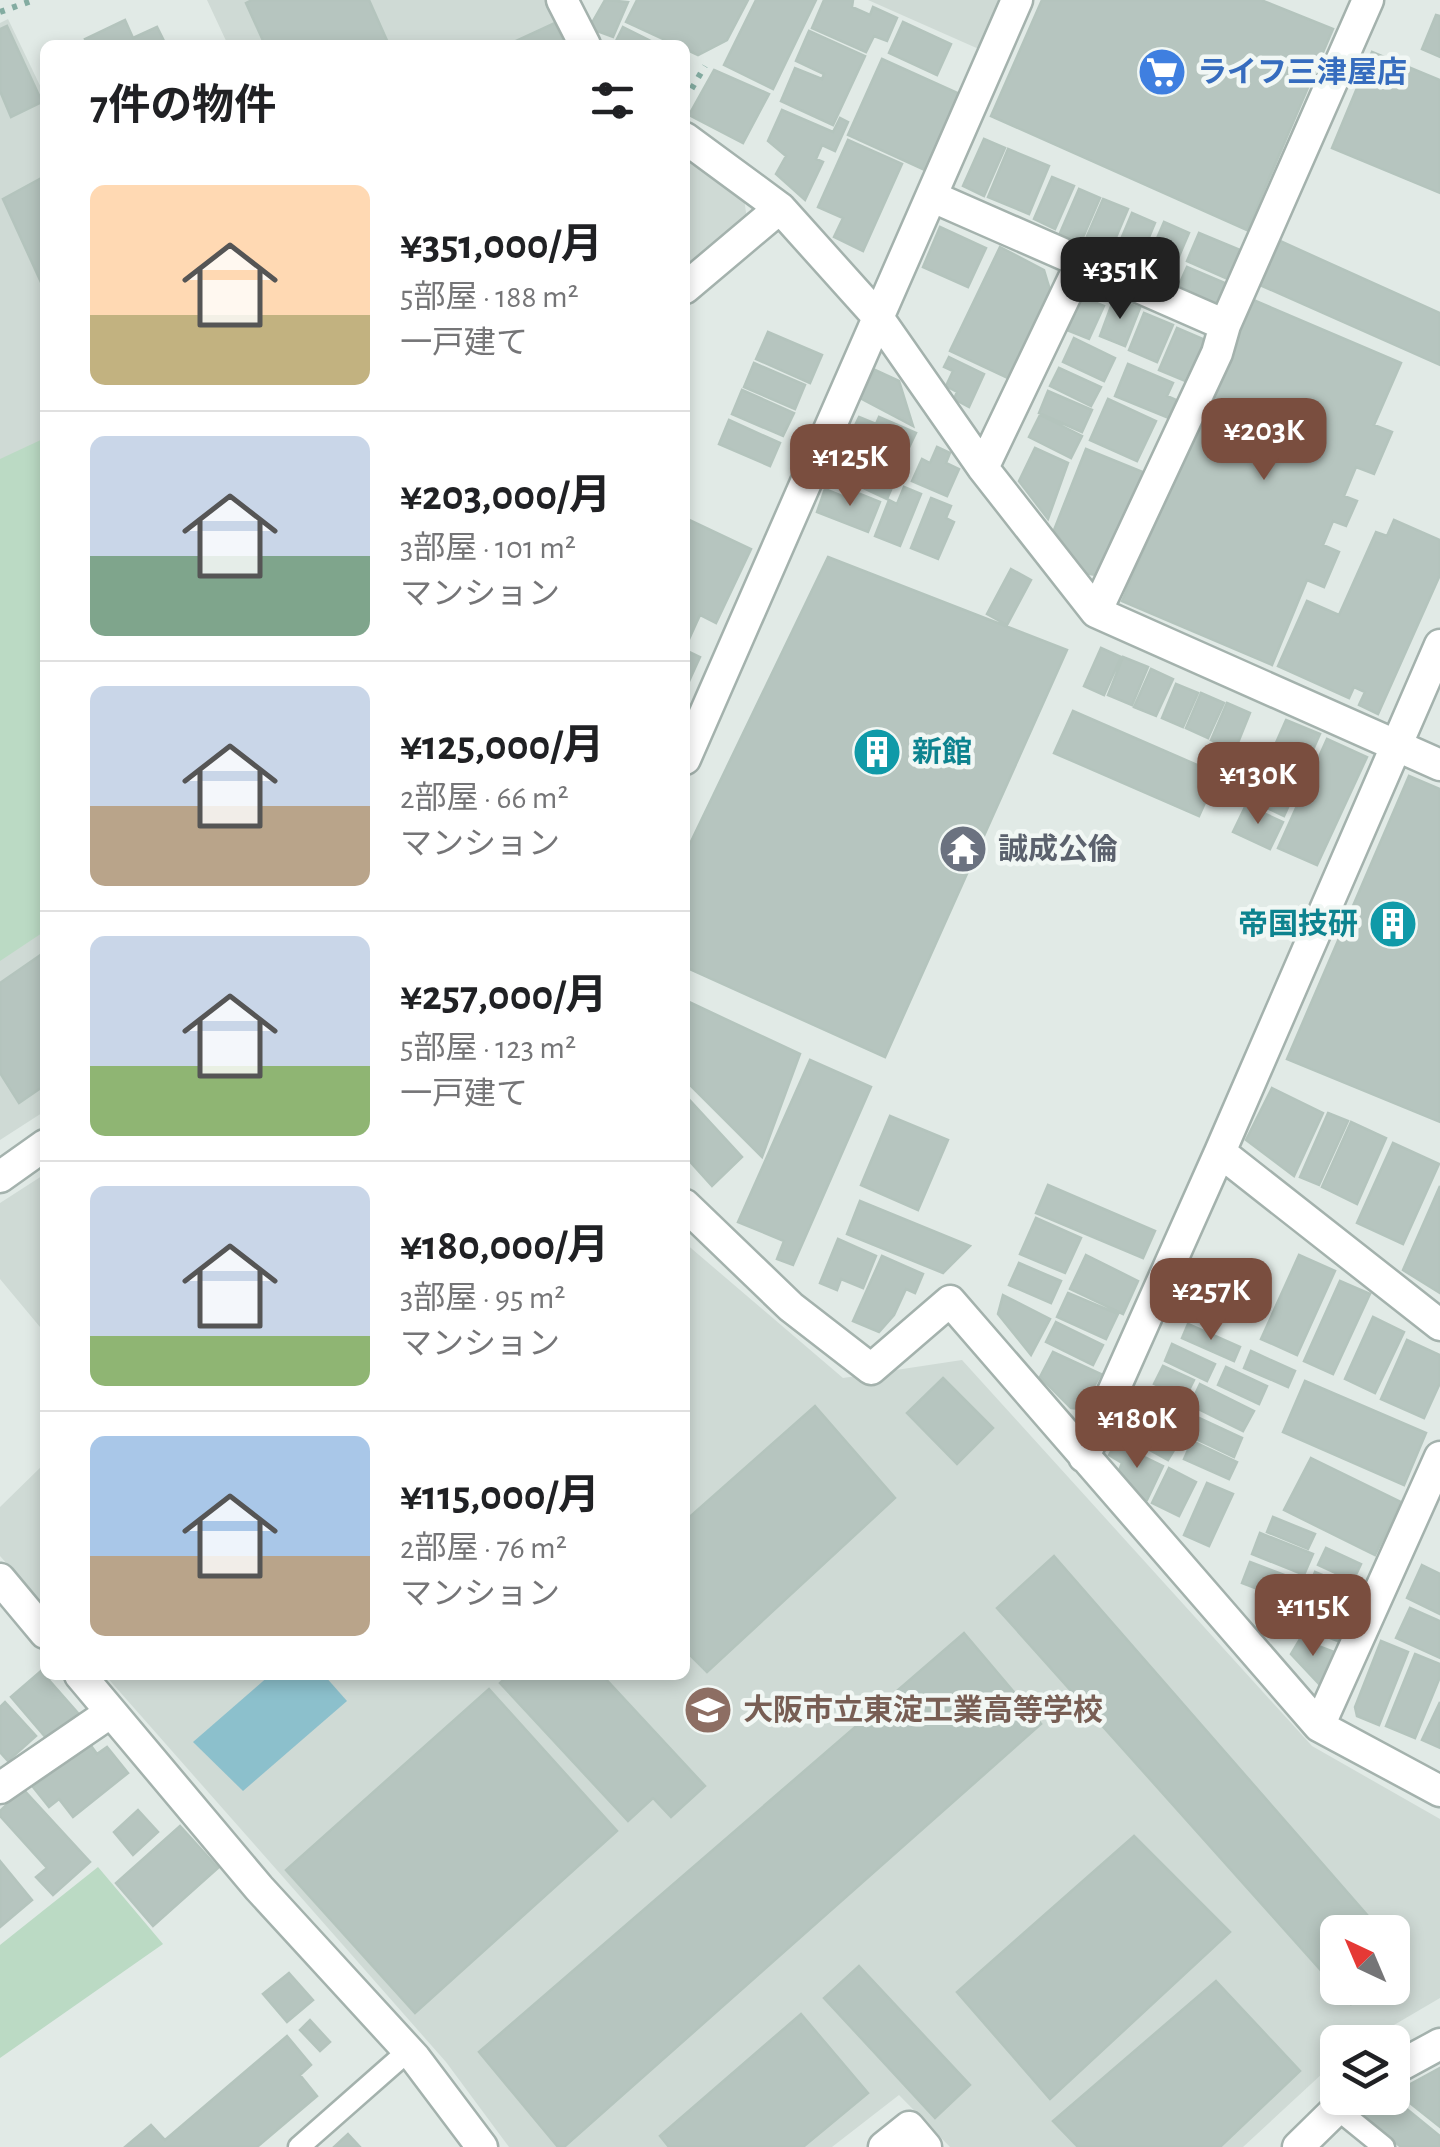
<!DOCTYPE html>
<html lang="ja">
<head>
<meta charset="utf-8">
<style>
  body { margin:0; font-family:"Alegreya Sans","Noto Sans JP",sans-serif; background:#f2f2f2; color:#202124; height:100vh; display:flex; flex-direction:column; font-size:38px; white-space:nowrap }
  * { box-sizing:border-box; margin:0 }
  p { font-size:32px; color:#757577 }
  .icon { flex:none; width:55px; height:55px; fill:none; stroke:currentColor; stroke-width:2; stroke-linecap:round; stroke-linejoin:round }
  .map { position:relative; flex:1; overflow:hidden }
  .details { position:absolute; left:40px; top:40px; width:650px; height:1640px; display:flex; flex-direction:column; background:#fff; border-radius:15px; box-shadow:0 5px 15px #0003 }
  .details>* { flex:none }
  .needle { width:65px; rotate:316deg }
  .fabs { position:absolute; left:1320px; top:1915px; display:grid; gap:20px }
  .fabs a { display:grid; place-items:center; width:90px; height:90px; border-radius:15px; background:#fff; box-shadow:0 5px 15px #0003; font-size:50px }
  .price { position:absolute; translate:-50% -85px; padding:0 22px; border-radius:20px; background:#7a4e3f; color:#fff; font-size:32px; line-height:65px; filter:drop-shadow(0 2px 5px #0008) }
  .price::after { content:''; position:absolute; left:50%; top:60px; width:30px; height:22px; margin-left:-15px; background:inherit; clip-path:polygon(0 0,100% 0,50% 100%) }
  .price.selected { background:#222; color:#fff }
  ul { padding:0; list-style:none }
  li { display:flex; align-items:center; gap:30px; height:250px; padding:0 50px }
  li+li { border-top:2px solid #e0e0e0 }
  li span { display:grid; place-items:center; flex:none; width:280px; height:200px; border-radius:15px; color:#555 }
  li>.icon { margin-inline-start:auto }
  span .icon { width:120px; height:120px; fill:#fffc; stroke-width:1 }
  li b { font-size:42px }
  h2 { display:flex; justify-content:space-between; align-items:center; height:120px; padding:0 50px; font-size:42px }
  .map>svg:first-child { display:block }
  .built { fill:#cfdad5; fill-rule:evenodd }
  .green { fill:#bbdac4 }
  .water { fill:#8cc0cc }
  .building { fill:#b6c5bf; stroke:#b4c4bd; stroke-width:2.5 }
  .lines { fill:none; stroke-linecap:round; stroke-linejoin:round }
  .lane-casing { stroke:#a4b2ad; stroke-width:25 }
  .street-casing { stroke:#a4b2ad; stroke-width:35 }
  .path { stroke:#83aca1; stroke-width:6; stroke-dasharray:5 8; stroke-linecap:butt }
  .lane { stroke:#fff; stroke-width:20 }
  .street { stroke:#fff; stroke-width:30 }
  .labels { text-anchor:middle; stroke-width:9; stroke-linejoin:round; paint-order:stroke }
  .shop-label { font-size:30px; font-weight:bold; fill:#366cbe; stroke:#f1f7f4; text-anchor:start }
  .culture-label { font-size:30px; font-weight:bold; fill:#0d838f; stroke:#f1f7f4; text-anchor:start }
  .worship-label { font-size:30px; font-weight:bold; fill:#5b616d; stroke:#f1f7f4; text-anchor:start }
  .education-label { font-size:30px; font-weight:bold; fill:#785e54; stroke:#f1f7f4; text-anchor:start }
</style>
</head>
<body>
<div class="map">
<svg width="1440" height="2147" viewBox="0 0 1440 2147">
  <rect width="100%" height="100%" fill="#e1eae6"/>
  <path class="built" d="M207 0H547L571 45H228Z
    M868 0H1002L981 50Z
    M8 19 45 96V1111L0 1140V23Z
    M685 154 744 198 747 220 685 267Z
    M45 1174V1333L0 1279V1203Z
    M685 1243 843 1378 962 1360 1312 1746 1440 1819V1998L1365 2042H1338L1337 2060 1243 2147H950L899 2095 832 2147H509L446 2062 105 1675H685ZM1338 1932H1392V1988H1338Z
    M45 1463V1607L0 1556V1507Z"/>
  <path class="green" d="M45 438V931L0 961V459Z
    M98 1867 163 1944 0 2058V1945Z"/>
  <path class="water" d="M270 1675H324L347 1701 243 1791 193 1742Z"/>
  <path class="building" d="M252 0H369L389 45H265L246 3Z
    M605 0 628 2 613 37 589 28Z
    M637 0H748L727 40 698 55 685 49V45H676L626 22Z
    M756 0H816L773 89 724 65Z
    M824 0H853L852 7 870 15 873 7 897 18 887 41 874 36 866 52 812 28Z
    M1042 0H1261L1333 29 1247 230 991 116Z
    M1436 15 1440 16V57L1422 49Z
    M125 20 133 38 157 27 166 45H88L85 39Z
    M903 22 951 44 937 75 889 53Z
    M555 23 565 45H507Z
    M7 26 42 102 11 117 0 91V29Z
    M623 27 659 45H614Z
    M809 31 865 56 833 125 781 101 795 68 822 79 824 74 796 61Z
    M1372 52 1440 80V193L1332 148Z
    M882 59 960 94 925 170 848 135Z
    M714 70 769 94 743 143 689 115Z
    M782 110 833 132 840 118 848 122 835 151 822 145 816 159 823 162 805 200 776 174 786 156 768 141Z
    M984 139 1005 148 984 196 963 186Z
    M848 140 902 164 863 251 834 237 843 218 818 207Z
    M1008 149 1049 166 1029 214 988 197Z
    M45 176V291L3 199Z
    M1052 177 1074 186 1055 229 1034 219Z
    M1079 189 1100 198 1081 242 1060 233Z
    M1103 199 1128 209 1109 254 1084 243Z
    M1132 213 1155 223 1137 266 1114 256Z
    M1164 222 1189 233 1168 282 1143 271Z
    M940 227 986 248 968 287 923 267Z
    M1199 233 1240 250 1228 279 1187 261Z
    M1280 241 1440 313V365L1260 285Z
    M1000 247 1044 270 1050 290 1008 378 950 351Z
    M1187 267 1227 284 1220 300 1214 303 1178 287Z
    M1082 297 1104 306 1089 339 1067 330Z
    M1114 298 1140 308 1125 346 1100 336Z
    M1251 299 1401 363 1374 425 1392 432 1374 474 1356 467 1344 496 1357 501 1346 526 1333 521 1323 545 1339 552 1324 587 1307 580 1272 665 1122 601Z
    M1144 313 1173 325 1157 362 1129 350Z
    M1177 328 1205 340 1188 382 1159 370Z
    M768 332 822 355 810 383 756 359Z
    M1074 338 1115 358 1104 381 1063 362Z
    M949 357 984 374 969 407 954 399 957 392 946 386 953 371 944 367Z
    M754 363 805 385 795 409 744 387Z
    M1128 364 1173 383 1167 396 1176 400 1169 418 1115 396Z
    M1059 368 1101 387 1091 406 1050 386Z
    M875 370 899 381 913 426 860 398Z
    M742 390 794 413 783 436 732 414Z
    M1048 391 1092 410 1082 432 1039 413Z
    M1108 399 1156 421 1137 461 1090 440Z
    M1040 415 1082 436 1071 458 1029 437Z
    M859 417 876 424 879 417 916 433 902 462 849 438Z
    M729 420 780 443 770 466 719 444Z
    M937 447 950 453 946 463 959 469 947 496 912 481 922 459 930 463Z
    M1035 448 1068 463 1048 519 1019 481Z
    M1086 449 1145 473 1103 576 1084 573 1054 530Z
    M843 453 862 462 866 454 900 469 887 499 833 474Z
    M904 487 921 494 900 546 875 536 889 500 897 504Z
    M825 489 847 498 850 490 880 502 868 532 817 512Z
    M931 498 951 506 946 518 954 522 938 559 911 548Z
    M685 518 751 549 716 623 700 615 685 648Z
    M1394 520 1440 540V575L1378 714 1359 705 1365 692 1354 687 1349 698 1278 666 1307 601 1339 615 1376 532 1387 536Z
    M828 557 1067 650 885 1057 685 967V854Z
    M1011 569 1031 580 1007 625 987 614Z
    M1101 648 1121 657 1104 695 1084 686Z
    M685 650 700 657 685 690Z
    M1123 657 1148 667 1132 705 1108 695Z
    M1151 669 1173 679 1156 716 1134 707Z
    M1176 684 1198 693 1183 727 1162 718Z
    M1201 693 1224 703 1208 738 1186 728Z
    M1227 703 1250 713 1235 750 1211 740Z
    M1073 711 1218 774 1199 816 1054 753Z
    M1286 720 1320 734 1309 759 1275 745Z
    M1327 739 1367 757 1317 865 1278 848Z
    M1272 749 1307 765 1296 788 1262 773Z
    M1409 776 1440 789V1122L1287 1059Z
    M1260 777 1295 792 1284 816 1250 800Z
    M1246 805 1283 822 1270 849 1233 832Z
    M45 952V1085L19 1103 0 1073V983Z
    M689 1002 800 1054 762 1157 687 1082 690 1076 685 1073V1011Z
    M810 1060 871 1087 793 1265 777 1259 784 1241 738 1222Z
    M1272 1088 1323 1113 1294 1176 1246 1140Z
    M685 1095 742 1157 712 1186 685 1156Z
    M1328 1113 1348 1121 1319 1185 1300 1177Z
    M890 1116 948 1140 918 1210 861 1185Z
    M1351 1122 1386 1138 1357 1204 1322 1187Z
    M1393 1143 1439 1164 1403 1244 1357 1223Z
    M1048 1185 1155 1231 1143 1258 1036 1213Z
    M1440 1186V1293L1403 1270Z
    M860 1201 970 1246 943 1273 847 1234Z
    M1036 1218 1081 1238 1065 1273 1020 1254Z
    M838 1239 876 1256 863 1288 841 1279 837 1290 820 1283Z
    M1086 1255 1138 1281 1123 1314 1070 1289Z
    M1299 1255 1335 1271 1297 1355 1261 1339Z
    M882 1256 923 1274 915 1293 906 1289 894 1315 879 1332 853 1321Z
    M1019 1263 1061 1281 1051 1303 1009 1285Z
    M1340 1281 1370 1294 1333 1374 1304 1361Z
    M1068 1293 1118 1314 1106 1339 1057 1317Z
    M1003 1295 1050 1319 1031 1355 998 1314Z
    M1373 1317 1404 1332 1375 1393 1345 1379Z
    M1056 1322 1103 1345 1093 1365 1046 1342Z
    M1188 1324 1240 1347 1234 1361 1182 1338Z
    M1407 1340 1440 1355V1383L1424 1418 1381 1399Z
    M1172 1344 1215 1364 1207 1381 1165 1361Z
    M1251 1351 1295 1371 1288 1387 1244 1368Z
    M1053 1352 1101 1374 1081 1409 1071 1408 1040 1377Z
    M1163 1366 1194 1380 1185 1398 1154 1384Z
    M1226 1367 1267 1386 1259 1404 1218 1385Z
    M943 1378 993 1428 957 1464 907 1413Z
    M1305 1381 1426 1433 1404 1485 1283 1432Z
    M1200 1384 1254 1411 1243 1431 1190 1405Z
    M1152 1389 1185 1405 1175 1426 1142 1410Z
    M815 1406 895 1498 707 1672 685 1650V1521Z
    M1186 1412 1242 1438 1234 1457 1177 1430Z
    M1141 1420 1179 1442 1168 1460 1130 1439Z
    M1192 1441 1237 1462 1229 1479 1184 1459Z
    M1116 1443 1163 1466 1147 1500 1138 1497 1118 1473 1122 1463 1109 1455Z
    M1311 1458 1401 1502 1375 1555 1284 1510Z
    M1169 1468 1196 1482 1179 1516 1152 1503Z
    M1207 1483 1233 1494 1209 1546 1184 1535Z
    M1273 1517 1315 1534 1308 1549 1267 1532Z
    M1260 1533 1313 1554 1304 1575 1252 1554Z
    M1326 1548 1361 1564 1353 1581 1318 1565Z
    M1054 1556 1382 1932H1338V1988H1372L1351 2004 997 1608Z
    M1250 1562 1303 1582 1286 1624 1264 1615 1271 1594 1242 1583Z
    M1422 1565 1440 1574V1614L1407 1598Z
    M1315 1572 1361 1591 1340 1642 1294 1624Z
    M1410 1608 1440 1621V1658L1396 1638Z
    M964 1633 1041 1724 564 2147H558L479 2052Z
    M1300 1639 1334 1652 1320 1685 1291 1654Z
    M1381 1641 1408 1652 1379 1725 1357 1716 1355 1707Z
    M1415 1654 1440 1664V1677L1415 1738 1386 1726Z
    M41 1671 78 1713 47 1739 11 1697Z
    M508 1675H602L705 1786 671 1817 653 1798 628 1821 500 1683Z
    M489 1689 617 1831 415 2013 286 1870Z
    M5 1702 36 1736 8 1761 0 1752V1707Z
    M1440 1702V1748L1422 1740Z
    M89 1743 97 1754 107 1747 128 1773 73 1817 59 1799 49 1807 33 1787Z
    M23 1789 90 1862 53 1895 36 1877 47 1868 0 1816V1811Z
    M138 1810 158 1832 133 1855 114 1832Z
    M180 1826 218 1868 153 1926 116 1883Z
    M1134 1836 1230 1932 1050 2099 957 1992Z
    M0 1861 32 1900 0 1927Z
    M1392 1945 1406 1961 1392 1972Z
    M859 1966 970 2085 935 2118 824 1998Z
    M289 1973 313 2000 287 2022 263 1994Z
    M1216 1981 1300 2071 1220 2147H1078L1053 2121Z
    M801 2014 868 2093 803 2147H669L660 2136Z
    M310 2020 330 2042 320 2051 300 2030Z
    M287 2036 311 2065 300 2075 317 2096 257 2147H125L151 2125 165 2140Z
    M1440 2068V2127L1396 2092Z
    M1392 2097 1440 2136V2147H1401L1364 2116 1375 2103 1382 2108Z
    M348 2134 360 2147H334Z"/>
  <g class="lines">
    <g class="lane-casing">
      <path id="lane" d="M1336 2108 1384 2147
        M299 2147 408 2051"/>
    </g>
    <g class="street-casing">
      <path id="street" d="M562 0 585 45
        M685 138 780 208 877 316 983 468 1096 612 1440 765
        M933 197 1225 325
        M685 288 780 208
        M983 468 1081 263
        M1096 612 1217 353 1225 325 1368 0
        M685 759 1017 0
        M1220 1152 1440 1325
        M0 1177 45 1145
        M685 1205 791 1307 871 1369 950 1301 1319 1726 1440 1791
        M1084 1457 1220 1152 1440 645
        M0 1579 45 1633
        M80 1675 259 1888 415 2058 482 2147
        M1319 1726 1440 1457
        M0 1788 111 1712
        M1392 2070 1440 2044
        M884 2147 909 2127 926 2147
        M1298 2147 1348 2098"/>
    </g>
    <path class="path" d="M0 12 34 0
      M685 100 705 66"/>
    <use href="#lane" class="lane"/>
    <use href="#street" class="street"/>
  </g>
  <defs>
    <g id="supermarket-disc" transform="scale(2.5)"><circle r="9.5" fill="#3f7fe0" stroke="#f1f7f4"/><path d="M-6-5.5h2.5l.6 2H6L4.5 2H-2.5L-4.4-4H-6ZM-1.5 3.2a1.3 1.3 0 1 0 .1 0ZM3 3.2a1.3 1.3 0 1 0 .1 0Z" fill="#fff"/></g>
    <g id="building-disc" transform="scale(2.5)"><circle r="9.5" fill="#0f9aa8" stroke="#f1f7f4"/><path d="M-4-6H4V6H1V3H-1V6H-4ZM-2.5-4.3h1.7v1.8h-1.7ZM.8-4.3h1.7v1.8H.8ZM-2.5-1h1.7V.8h-1.7ZM.8-1h1.7V.8H.8Z" fill="#fff"/></g>
    <g id="temple-disc" transform="scale(2.5)"><circle r="9.5" fill="#6b7280" stroke="#f1f7f4"/><path d="M0-6L5-2H3V0L6.5 2.5H4V6H1.5V3h-3V6H-4V2.5H-6.5L-3 0V-2H-5Z" fill="#fff"/></g>
    <g id="school-disc" transform="scale(2.5)"><circle r="9.5" fill="#8d6e63" stroke="#f1f7f4"/><path d="M0-5L7-2L0 1L-7-2ZM-4 1L0 2.5L4 1V4Q0 6-4 4Z" fill="#fff"/></g>
  </defs>
  <g fill-rule="evenodd">
    <use href="#supermarket-disc" x="1162" y="72"/>
    <use href="#building-disc" x="877" y="752"/>
    <use href="#temple-disc" x="963" y="849"/>
    <use href="#building-disc" x="1393" y="924"/>
    <use href="#school-disc" x="708" y="1710"/>
  </g>
  <g class="labels">
    <g class="shop-label">
      <text x="1197" y="82">ライフ三津屋店</text>
    </g>
    <g class="culture-label">
      <text x="912" y="762">新館</text>
      <text x="1358" y="934" text-anchor="end">帝国技研</text>
    </g>
    <g class="worship-label">
      <text x="998" y="859">誠成公倫</text>
    </g>
    <g class="education-label">
      <text x="743" y="1720">大阪市立東淀工業高等学校</text>
    </g>
  </g>
</svg>
<div class="fabs">
<a><svg class="needle" viewBox="-14 -14 28 28"><path d="M0-13l5 13h-10z" fill="#e53935"/><path d="M0 13l5-13h-10z" fill="#757577"/></svg></a>
<a><svg class="icon" aria-label="layers" viewBox="0 0 24 24"><path d="M12 4l9 5-9 5-9-5zM3 14l9 5 9-5"/></svg></a>
</div>
<b class="price selected" style="left:1120px;top:322px">¥351K</b>
<b class="price" style="left:1264px;top:483px">¥203K</b>
<b class="price" style="left:850px;top:509px">¥125K</b>
<b class="price" style="left:1258px;top:827px">¥130K</b>
<b class="price" style="left:1211px;top:1343px">¥257K</b>
<b class="price" style="left:1137px;top:1471px">¥180K</b>
<b class="price" style="left:1313px;top:1659px">¥115K</b>
<section class="details">
<h2>7件の物件<svg class="icon" aria-label="filters" viewBox="0 0 24 24"><path d="M4 7h16M4 17h16"/><circle cx="9" cy="7" r="2"/><circle cx="15" cy="17" r="2"/></svg></h2>
<ul>
<li><span style="background:linear-gradient(#ffd9b3 65%,#c2b280 0)"><svg class="icon" aria-label="home" viewBox="0 0 24 24"><path d="M3 11l9-7 9 7M6 9v11h12V9"/></svg></span><div><b>¥351,000/月</b><p>5部屋 · 188 m²</p><p>一戸建て</p></div></li>
<li><span style="background:linear-gradient(#c9d6e8 60%,#7fa58c 0)"><svg class="icon" aria-label="home" viewBox="0 0 24 24"><path d="M3 11l9-7 9 7M6 9v11h12V9"/></svg></span><div><b>¥203,000/月</b><p>3部屋 · 101 m²</p><p>マンション</p></div></li>
<li><span style="background:linear-gradient(#c9d6e8 60%,#b9a48a 0)"><svg class="icon" aria-label="home" viewBox="0 0 24 24"><path d="M3 11l9-7 9 7M6 9v11h12V9"/></svg></span><div><b>¥125,000/月</b><p>2部屋 · 66 m²</p><p>マンション</p></div></li>
<li><span style="background:linear-gradient(#c9d6e8 65%,#8fb573 0)"><svg class="icon" aria-label="home" viewBox="0 0 24 24"><path d="M3 11l9-7 9 7M6 9v11h12V9"/></svg></span><div><b>¥257,000/月</b><p>5部屋 · 123 m²</p><p>一戸建て</p></div></li>
<li><span style="background:linear-gradient(#c9d6e8 75%,#8fb573 0)"><svg class="icon" aria-label="home" viewBox="0 0 24 24"><path d="M3 11l9-7 9 7M6 9v11h12V9"/></svg></span><div><b>¥180,000/月</b><p>3部屋 · 95 m²</p><p>マンション</p></div></li>
<li><span style="background:linear-gradient(#a9c7e8 60%,#b9a48a 0)"><svg class="icon" aria-label="home" viewBox="0 0 24 24"><path d="M3 11l9-7 9 7M6 9v11h12V9"/></svg></span><div><b>¥115,000/月</b><p>2部屋 · 76 m²</p><p>マンション</p></div></li>
</ul>
</section>
</div>
</body>
</html>
